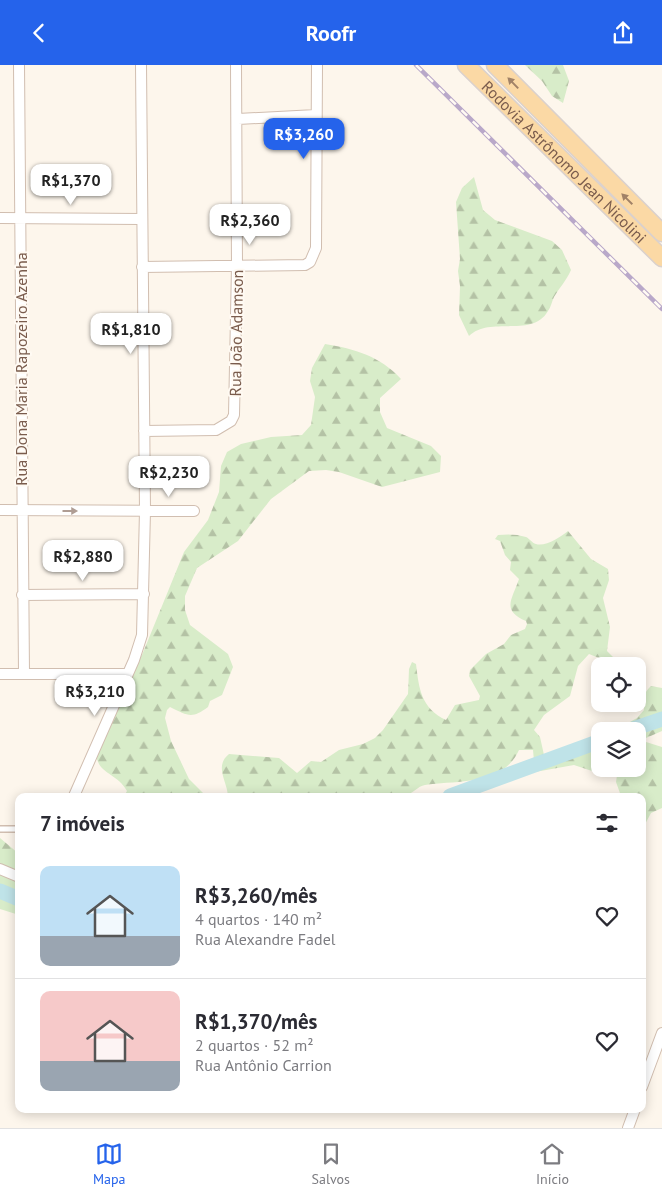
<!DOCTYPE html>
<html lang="pt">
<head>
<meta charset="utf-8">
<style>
  body { margin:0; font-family:"PT Sans",sans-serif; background:#f2f2f3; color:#2b2b33; height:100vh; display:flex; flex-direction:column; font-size:19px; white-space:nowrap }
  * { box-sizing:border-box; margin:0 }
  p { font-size:16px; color:#7c7c81 }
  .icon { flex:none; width:28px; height:28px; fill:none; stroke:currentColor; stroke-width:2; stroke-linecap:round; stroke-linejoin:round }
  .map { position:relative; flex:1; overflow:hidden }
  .panel { position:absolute; left:15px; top:728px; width:631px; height:320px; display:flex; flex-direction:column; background:#fff; border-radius:10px; box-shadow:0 2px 12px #0003 }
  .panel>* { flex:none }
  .buttons { position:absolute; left:591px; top:592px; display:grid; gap:10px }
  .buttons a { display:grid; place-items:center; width:55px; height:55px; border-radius:10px; background:#fff; box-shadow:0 2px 12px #0003; font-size:25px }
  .price { position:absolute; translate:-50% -42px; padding:0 11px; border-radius:10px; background:#fff; color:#222; font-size:16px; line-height:32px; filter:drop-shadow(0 1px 2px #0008) }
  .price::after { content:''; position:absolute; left:50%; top:30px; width:15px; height:11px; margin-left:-8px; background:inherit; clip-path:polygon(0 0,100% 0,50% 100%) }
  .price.selected { background:#2563eb; color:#fff }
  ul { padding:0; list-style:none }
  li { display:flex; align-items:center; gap:15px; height:125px; padding:0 25px }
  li+li { border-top:1px solid #e1e1e2 }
  li span { display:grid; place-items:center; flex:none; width:140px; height:100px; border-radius:10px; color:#555 }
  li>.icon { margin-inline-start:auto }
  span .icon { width:60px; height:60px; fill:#fffc; stroke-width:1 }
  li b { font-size:21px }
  h2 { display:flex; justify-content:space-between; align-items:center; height:60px; padding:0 25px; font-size:21px }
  header { display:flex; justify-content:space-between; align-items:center; height:65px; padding:0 25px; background:#2563eb; color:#fff; font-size:22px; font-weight:700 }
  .menu { display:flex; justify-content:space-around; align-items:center; height:70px; border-top:1px solid #e1e1e2; background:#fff; font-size:14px; color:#7c7c81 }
  .menu a { display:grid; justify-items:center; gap:2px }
  .menu .selected { color:#2563eb }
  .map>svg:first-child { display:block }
  .forest { fill:url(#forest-firs) }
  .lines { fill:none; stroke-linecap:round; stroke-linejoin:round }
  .river { stroke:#bfe3e8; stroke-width:15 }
  .service-casing { stroke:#d1beb0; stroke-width:8 }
  .minor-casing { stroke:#d1beb0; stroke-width:12 }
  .primary-casing { stroke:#dad1cd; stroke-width:19 }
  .service { stroke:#fff; stroke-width:5 }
  .minor { stroke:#fff; stroke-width:10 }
  .primary { stroke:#fbd9a5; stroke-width:16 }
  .rail-casing { stroke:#b9a8c9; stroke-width:4.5 }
  .rail { stroke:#fffaf3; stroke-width:2.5; stroke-dasharray:8; stroke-linecap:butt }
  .oneway { fill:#a18267 }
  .oneway2 { fill:#af9d94 }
  .labels { text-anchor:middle; stroke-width:4; stroke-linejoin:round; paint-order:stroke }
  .street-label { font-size:16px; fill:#7a5c4d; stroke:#fffaf3 }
</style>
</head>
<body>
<header><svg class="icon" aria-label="back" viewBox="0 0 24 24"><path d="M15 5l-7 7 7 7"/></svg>Roofr<svg class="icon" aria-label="share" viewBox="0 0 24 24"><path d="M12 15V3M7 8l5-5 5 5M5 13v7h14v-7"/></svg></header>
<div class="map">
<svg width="662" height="1063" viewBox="0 0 662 1063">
  <defs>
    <pattern id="forest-firs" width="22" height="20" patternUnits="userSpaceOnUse" patternTransform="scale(1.25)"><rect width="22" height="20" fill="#d8ecc9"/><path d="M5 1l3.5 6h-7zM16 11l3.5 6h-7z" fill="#b4c2a5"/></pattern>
  </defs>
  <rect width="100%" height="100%" fill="#fdf6ec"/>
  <path class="forest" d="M525 0H563L569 16 563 38 552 31 542 16Z
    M474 112 483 145 495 155 552 176 562 185 571 205C566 216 560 222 554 232 552 236 551 242 548 246 532 274 490 250 469 271L459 250 460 221 458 206 460 194 456 137 462 123Z
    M325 279C355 284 380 291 401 314L380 333V347L387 363 431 381 441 391 440 407 382 422 339 407 326 405 309 406 271 434 238 476 197 503 185 531V545L190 560 228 589 233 602 222 630 210 636 208 642C192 654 188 651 170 642L167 645 165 653 171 676 189 714 206 731H124L127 726C116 706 95 710 96 684L128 607 142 590 184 487 208 455 219 427 221 401 227 387 241 379 271 372 302 370 311 360 315 332 310 316 312 303Z
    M568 466 591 494 608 504 609 515 603 533 610 562 607 586 622 601H606L599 593 589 589 578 601 570 631 544 650 534 665 540 672 544 690 560 688 600 674V704H603L592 706 574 700 535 707 533 685H519C503 721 457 715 425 720 418 721 412 729 405 731H228C227 716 214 701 229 689L279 693 297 708 311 696 321 697 339 685 363 679 375 673 383 665 408 629 409 604 412 597 416 599C419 624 421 643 446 655L455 640 479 635 480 631 469 611 470 605 486 589 504 579 511 570 525 564 527 559 526 556C501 545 512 535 519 514L510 505 511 497 505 490 500 476 495 474 498 470C507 469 517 469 526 472 529 473 532 478 536 479 545 482 561 472 568 466Z
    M651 621 662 623V666L646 673V677L662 682V743L651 748 643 763 642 731H621L616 717 618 704H638V666H614L637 653 644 645C642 634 643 629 651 621Z
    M0 773 19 789V850L0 844Z"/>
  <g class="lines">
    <path class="river" d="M627 666 662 654
      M450 731 600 676
      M0 826 19 834"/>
    <g class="service-casing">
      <path id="service" d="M0 764H19"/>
    </g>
    <g class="minor-casing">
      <path id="minor" d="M19 0 24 608
        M238 54 316 50
        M0 153 141 154
        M142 202 305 200 310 197 316 183 317 0
        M144 366 216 365 231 356 234 350 237 201 236 0
        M0 445 194 446
        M22 530 144 529
        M0 609H127
        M74 731 134 595 142 570 145 446 141 0
        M0 804 19 812
        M642 1022 662 968
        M628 1063 635 1044"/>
    </g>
    <g class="primary-casing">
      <g id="primary">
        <path id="s1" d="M466 0 662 193"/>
        <path d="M495 0 662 168"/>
      </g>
    </g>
    <use href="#service" class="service"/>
    <use href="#minor" class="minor"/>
    <use href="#primary" class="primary"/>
    <g class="rail-casing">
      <path id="rail" d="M416 0 662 244"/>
    </g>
    <use href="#rail" class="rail"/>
  </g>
  <defs><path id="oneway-solid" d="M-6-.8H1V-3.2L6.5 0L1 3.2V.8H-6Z" transform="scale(1.25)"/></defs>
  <g class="oneway">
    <use href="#oneway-solid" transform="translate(513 18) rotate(-134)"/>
    <use href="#oneway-solid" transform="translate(627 134) rotate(-135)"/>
  </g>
  <use class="oneway2" href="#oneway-solid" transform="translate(70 446)"/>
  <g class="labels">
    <g class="street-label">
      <text dy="6" stroke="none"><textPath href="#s1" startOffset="138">Rodovia Astrônomo Jean Nicolini</textPath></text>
      <text transform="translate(236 268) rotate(-89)" y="6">Rua João Adamson</text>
      <text transform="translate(21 304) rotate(-90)" y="6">Rua Dona Maria Rapozeiro Azenha</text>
    </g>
  </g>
</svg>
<div class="buttons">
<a><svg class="icon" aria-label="locate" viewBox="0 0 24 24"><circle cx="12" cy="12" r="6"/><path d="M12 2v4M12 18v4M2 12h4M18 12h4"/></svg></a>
<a><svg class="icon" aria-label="layers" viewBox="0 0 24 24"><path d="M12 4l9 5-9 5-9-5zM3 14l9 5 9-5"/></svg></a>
</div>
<b class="price selected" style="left:304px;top:95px">R$3,260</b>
<b class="price" style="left:71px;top:141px">R$1,370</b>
<b class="price" style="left:250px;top:181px">R$2,360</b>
<b class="price" style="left:131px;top:290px">R$1,810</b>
<b class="price" style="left:169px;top:433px">R$2,230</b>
<b class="price" style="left:83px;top:517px">R$2,880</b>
<b class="price" style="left:95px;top:652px">R$3,210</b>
<section class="panel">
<h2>7 imóveis<svg class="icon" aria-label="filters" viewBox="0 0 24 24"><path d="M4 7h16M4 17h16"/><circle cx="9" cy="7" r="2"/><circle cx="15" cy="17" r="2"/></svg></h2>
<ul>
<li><span style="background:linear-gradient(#bfe0f5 70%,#9aa5b1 0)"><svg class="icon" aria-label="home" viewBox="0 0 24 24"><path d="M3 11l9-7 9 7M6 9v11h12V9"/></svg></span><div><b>R$3,260/mês</b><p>4 quartos · 140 m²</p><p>Rua Alexandre Fadel</p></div><svg class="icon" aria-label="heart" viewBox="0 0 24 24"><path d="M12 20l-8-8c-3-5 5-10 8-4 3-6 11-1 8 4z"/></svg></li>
<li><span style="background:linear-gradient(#f6c9c9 70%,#9aa5b1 0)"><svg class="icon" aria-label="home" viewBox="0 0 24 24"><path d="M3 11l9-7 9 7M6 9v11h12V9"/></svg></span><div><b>R$1,370/mês</b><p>2 quartos · 52 m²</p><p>Rua Antônio Carrion</p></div><svg class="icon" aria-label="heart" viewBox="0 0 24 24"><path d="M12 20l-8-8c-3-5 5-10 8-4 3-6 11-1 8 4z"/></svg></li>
</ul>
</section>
</div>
<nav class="menu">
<a class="selected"><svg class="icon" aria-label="map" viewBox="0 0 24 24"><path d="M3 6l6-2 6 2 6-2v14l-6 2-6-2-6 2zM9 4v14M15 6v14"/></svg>Mapa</a>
<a><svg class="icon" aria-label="saved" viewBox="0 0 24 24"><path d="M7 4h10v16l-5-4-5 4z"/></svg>Salvos</a>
<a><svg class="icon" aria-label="home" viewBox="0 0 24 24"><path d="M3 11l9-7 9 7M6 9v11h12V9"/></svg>Início</a>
</nav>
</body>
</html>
